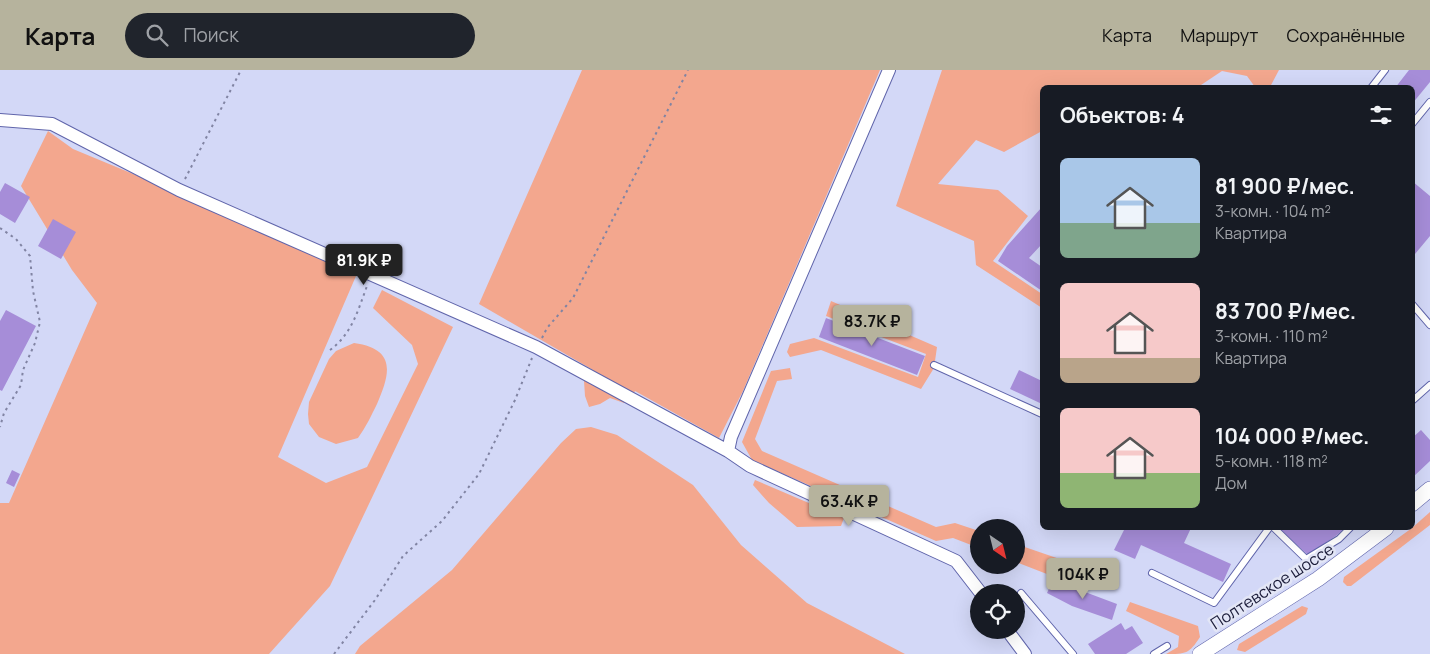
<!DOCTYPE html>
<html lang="ru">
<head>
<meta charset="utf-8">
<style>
  body { margin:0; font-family:Manrope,sans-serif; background:#20242c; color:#f1f3f6; height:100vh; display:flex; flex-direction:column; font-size:19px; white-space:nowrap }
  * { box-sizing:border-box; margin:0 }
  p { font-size:16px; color:#9ea1a6 }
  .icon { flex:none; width:28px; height:28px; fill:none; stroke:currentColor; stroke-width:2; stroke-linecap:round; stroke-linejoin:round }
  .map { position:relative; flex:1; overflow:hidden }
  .drawer { position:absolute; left:1040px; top:15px; width:375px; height:445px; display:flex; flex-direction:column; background:#171b24; border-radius:8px; box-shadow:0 5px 20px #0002 }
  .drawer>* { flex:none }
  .needle { width:32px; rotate:145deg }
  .fabs { position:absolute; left:970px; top:449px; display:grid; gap:10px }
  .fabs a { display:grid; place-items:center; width:55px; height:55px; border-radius:50%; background:#171b24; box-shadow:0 5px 20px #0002; font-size:25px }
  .price { position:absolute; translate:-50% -42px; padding:0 11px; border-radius:5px; background:#b6b39d; color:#111; font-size:16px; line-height:32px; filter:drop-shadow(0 1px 2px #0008) }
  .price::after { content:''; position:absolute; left:50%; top:30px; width:15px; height:11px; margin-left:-8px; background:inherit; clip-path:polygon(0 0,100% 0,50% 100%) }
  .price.on { background:#222; color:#fff }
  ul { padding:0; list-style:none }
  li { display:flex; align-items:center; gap:15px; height:125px; padding:0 20px }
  li span { display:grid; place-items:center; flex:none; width:140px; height:100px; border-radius:8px; color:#555 }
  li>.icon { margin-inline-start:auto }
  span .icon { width:60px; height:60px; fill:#fffc; stroke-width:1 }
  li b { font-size:21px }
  h2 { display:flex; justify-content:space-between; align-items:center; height:60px; padding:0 20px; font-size:21px }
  header { display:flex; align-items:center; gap:30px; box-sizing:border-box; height:70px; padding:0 25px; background:#b6b39d; color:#111 }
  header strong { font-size:24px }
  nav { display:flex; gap:28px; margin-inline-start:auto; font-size:18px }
  .search { width:350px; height:45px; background:#20242c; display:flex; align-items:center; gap:12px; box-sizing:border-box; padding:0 18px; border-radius:28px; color:#9ea1a6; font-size:19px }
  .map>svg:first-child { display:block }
  .green { fill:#f3a78e }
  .building { fill:#a68dd8 }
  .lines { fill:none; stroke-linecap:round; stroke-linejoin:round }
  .service-casing { stroke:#6065ab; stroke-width:8 }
  .minor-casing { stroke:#6065ab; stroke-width:14 }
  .tertiary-casing { stroke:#6065ab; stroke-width:16 }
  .path { stroke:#8184a3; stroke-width:2; stroke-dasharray:2.5 4; stroke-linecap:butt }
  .service { stroke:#fff; stroke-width:6 }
  .minor { stroke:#fff; stroke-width:12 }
  .tertiary { stroke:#fff; stroke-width:15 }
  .labels { text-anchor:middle; stroke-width:5; stroke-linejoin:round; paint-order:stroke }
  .street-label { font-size:16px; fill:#1a1b38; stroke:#e3e6f6 }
</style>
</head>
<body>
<header>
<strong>Карта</strong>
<div class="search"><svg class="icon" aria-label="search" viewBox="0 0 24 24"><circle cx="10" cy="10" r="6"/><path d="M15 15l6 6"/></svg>Поиск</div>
<nav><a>Карта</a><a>Маршрут</a><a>Сохранённые</a></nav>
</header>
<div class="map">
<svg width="1430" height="584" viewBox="0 0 1430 584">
  <rect width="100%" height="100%" fill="#d3d8f7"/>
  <path class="green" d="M582 0H880L743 321 719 368 635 321 632 327 624 333 610 328 600 334 589 337 585 326 584 311 593 300 479 234Z
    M942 0H1279L1270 17H1255L1247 6 1222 1 1198 17 1042 18V61L1004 82 976 70 938 114 998 120 1028 146 993 191 1042 224V238L976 195 974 171 896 136Z
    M48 61 73 79 179 123 356 206 278 387 326 413 367 397 418 294 412 275 373 238 382 220 453 257 330 516 269 584H0V433H9L97 233 72 200 21 116Z
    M831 231 937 277 934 298 921 319 821 280 790 287 787 282 790 274 814 268 918 307 926 284 826 246Z
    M354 273C397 279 390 304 377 334 371 346 366 357 358 368L336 374 319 367 309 354 308 344 309 332 329 289 336 281Z
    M790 298 792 309 777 311 755 369 762 381 936 457 955 453 979 461V478L953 468 936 471 752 390 742 372 771 301Z
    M591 357 617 365 693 415 741 475 807 533 905 584H355L360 576 452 500 561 373 576 359Z
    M755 410 844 448 841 456 797 457 769 433 753 415Z
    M1430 442V455L1351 516H1347L1343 512 1344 507 1412 458Z
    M1016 474 1077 495 1070 513 1016 492Z
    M1130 532 1198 556 1200 567C1189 584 1186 584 1166 584L1178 577 1179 566 1126 541Z
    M1302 536 1308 538 1306 544 1245 582 1237 580 1239 574Z"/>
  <path class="building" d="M1409 0H1430V12L1412 34V18H1395Z
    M1412 111 1430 126V166L1415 184 1412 182Z
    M5 113 30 127 15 153 0 144V122Z
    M1042 137V174L1029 188 1042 197V221L998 191 1007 176Z
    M53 149 76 162 61 189 38 176Z
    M6 240 36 256 2 321 0 320V251Z
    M826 248 925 286 917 305 819 267Z
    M1019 300 1042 311V334L1010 319Z
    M1421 360 1430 370V391L1412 408V368Z
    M12 400 20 404 14 417 6 413Z
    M1125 458H1191L1184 473 1231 494 1223 512 1141 475 1135 489 1114 480Z
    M1278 458H1345L1337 465 1308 485Z
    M1053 510 1117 534 1112 550 1072 536 1047 523Z
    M1121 553 1125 560 1132 556 1143 573 1126 584H1095L1088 574Z"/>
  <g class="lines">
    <g class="service-casing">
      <path id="service" d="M1371 18 1385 0
        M1412 54 1430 32
        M1412 234 1430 255
        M934 295 1042 344
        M1412 331 1430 315
        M1274 458 1306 489 1339 469 1350 458
        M1152 503 1214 533 1269 458
        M1021 523 1073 584
        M1154 584 1167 576"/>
    </g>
    <g class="minor-casing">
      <path id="minor" d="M0 50 52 54 179 120 536 277 728 381 750 396 956 491 980 522
        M728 381 731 367 889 0
        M1007 560 1025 584"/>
    </g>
    <g class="tertiary-casing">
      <path id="tertiary" d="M1412 434 1430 419
        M1200 584 1318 509 1386 458"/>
    </g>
    <path class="path" d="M185 109 241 0
      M0 158 16 169 30 186 33 221 40 252 35 273 23 300 21 315 4 343 0 357
      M542 268 547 258 573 228 688 0
      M330 280C352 264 358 240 367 216
      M334 584 375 530 403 486 442 451 479 404 515 330 532 288"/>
    <use href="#service" class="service"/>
    <use href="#minor" class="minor"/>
    <use href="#tertiary" class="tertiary"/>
  </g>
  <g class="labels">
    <g class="street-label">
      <text transform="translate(1272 516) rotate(-33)" y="6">Полтевское шоссе</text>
    </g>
  </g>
</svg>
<div class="fabs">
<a><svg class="needle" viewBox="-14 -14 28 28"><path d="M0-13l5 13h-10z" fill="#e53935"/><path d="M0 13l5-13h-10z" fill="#9ea1a6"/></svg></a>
<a><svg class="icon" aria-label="locate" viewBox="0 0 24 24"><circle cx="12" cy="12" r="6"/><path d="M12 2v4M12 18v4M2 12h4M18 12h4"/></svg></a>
</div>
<b class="price on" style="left:364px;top:216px">81.9K ₽</b>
<b class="price" style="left:872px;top:277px">83.7K ₽</b>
<b class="price" style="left:849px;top:457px">63.4K ₽</b>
<b class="price" style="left:1083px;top:530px">104K ₽</b>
<section class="drawer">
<h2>Объектов: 4<svg class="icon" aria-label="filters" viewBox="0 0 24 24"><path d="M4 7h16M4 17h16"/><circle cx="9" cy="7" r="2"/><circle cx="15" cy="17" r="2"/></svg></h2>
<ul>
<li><span style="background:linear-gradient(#a9c7e8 65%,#7fa58c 0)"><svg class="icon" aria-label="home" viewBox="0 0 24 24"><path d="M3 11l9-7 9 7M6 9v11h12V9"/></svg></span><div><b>81 900 ₽/мес.</b><p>3-комн. · 104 m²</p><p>Квартира</p></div></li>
<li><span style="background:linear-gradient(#f6c9c9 75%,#b9a48a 0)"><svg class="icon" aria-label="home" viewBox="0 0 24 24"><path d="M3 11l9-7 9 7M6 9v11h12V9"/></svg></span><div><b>83 700 ₽/мес.</b><p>3-комн. · 110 m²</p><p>Квартира</p></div></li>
<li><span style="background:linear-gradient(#f6c9c9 65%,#8fb573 0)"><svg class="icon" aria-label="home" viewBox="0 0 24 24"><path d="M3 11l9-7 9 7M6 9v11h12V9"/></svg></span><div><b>104 000 ₽/мес.</b><p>5-комн. · 118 m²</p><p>Дом</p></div></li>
</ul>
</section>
</div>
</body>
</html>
